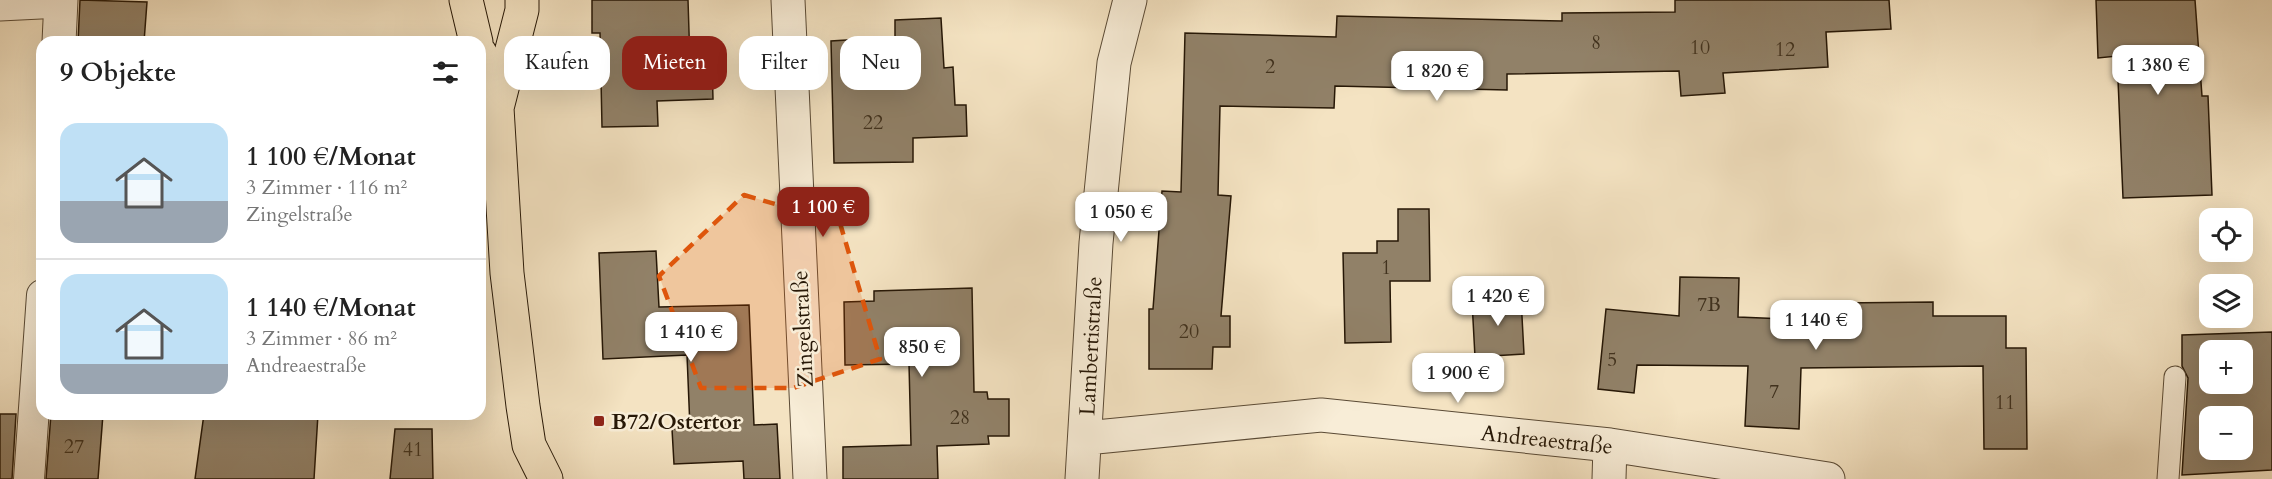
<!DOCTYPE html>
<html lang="de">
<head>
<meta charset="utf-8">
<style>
  body { margin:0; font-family:Cardo,serif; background:#f2f2f2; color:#222; height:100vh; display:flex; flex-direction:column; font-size:22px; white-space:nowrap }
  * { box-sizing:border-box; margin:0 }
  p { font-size:20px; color:#767676 }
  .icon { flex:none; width:33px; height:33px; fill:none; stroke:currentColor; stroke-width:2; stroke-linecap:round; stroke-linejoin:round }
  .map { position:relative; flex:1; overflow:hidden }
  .side { position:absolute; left:36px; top:36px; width:450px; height:384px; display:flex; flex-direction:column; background:#fff; border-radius:18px; box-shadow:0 6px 24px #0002 }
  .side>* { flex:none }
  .guide { position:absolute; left:504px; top:36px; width:570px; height:54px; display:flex; gap:12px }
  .controls { position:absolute; left:2199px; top:208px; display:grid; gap:12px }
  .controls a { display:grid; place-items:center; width:54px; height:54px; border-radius:12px; background:#fff; box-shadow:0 6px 24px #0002; font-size:30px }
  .price { position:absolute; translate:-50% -51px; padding:0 14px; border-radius:12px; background:#fff; color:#222; font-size:20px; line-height:39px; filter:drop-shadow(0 2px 3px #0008) }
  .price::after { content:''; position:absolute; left:50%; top:36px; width:18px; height:14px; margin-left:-9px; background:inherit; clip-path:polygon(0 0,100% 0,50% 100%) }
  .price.selected { background:#8f2418; color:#fff }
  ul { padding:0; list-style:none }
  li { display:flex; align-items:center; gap:18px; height:150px; padding:0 24px }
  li+li { border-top:2px solid #e0e0e0 }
  li span { display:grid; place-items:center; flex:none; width:168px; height:120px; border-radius:18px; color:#555 }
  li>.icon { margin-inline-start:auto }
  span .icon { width:72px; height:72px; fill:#fffc; stroke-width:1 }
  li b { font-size:26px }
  h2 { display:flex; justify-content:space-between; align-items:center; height:72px; padding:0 24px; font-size:26px }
  .tag { padding:0 21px; border-radius:18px; background:#fff; box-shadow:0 6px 24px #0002; font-size:21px; line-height:54px }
  .tag.selected { background:#8f2418; color:#fff }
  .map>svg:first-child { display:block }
  .building { fill:#918168; stroke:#261706; stroke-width:1.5; fill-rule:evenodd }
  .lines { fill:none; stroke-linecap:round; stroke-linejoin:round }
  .service-casing { stroke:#5a4a35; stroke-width:23 }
  .pedestrian-casing { stroke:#5a4a35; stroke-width:32 }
  .minor-casing { stroke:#5a4a35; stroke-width:35 }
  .primary-casing { stroke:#261706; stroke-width:35 }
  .service { stroke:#f8edd7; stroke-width:21 }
  .pedestrian { stroke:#f8edd7; stroke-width:30 }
  .minor { stroke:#f8edd7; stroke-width:33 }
  .primary { stroke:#f4e3c2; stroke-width:33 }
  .marked { fill:#de560c; fill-opacity:0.2; stroke:#de560c; stroke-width:4.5; stroke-dasharray:12 8; stroke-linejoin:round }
  .poi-dot { fill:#8f2418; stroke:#f8edd7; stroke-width:2 }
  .labels { text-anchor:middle; stroke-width:5; stroke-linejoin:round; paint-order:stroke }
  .number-label { font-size:20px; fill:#41321e }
  .street-label { font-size:22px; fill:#261706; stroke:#f8edd7 }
  .poi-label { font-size:22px; font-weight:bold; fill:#261706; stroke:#f8edd7; text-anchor:start }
</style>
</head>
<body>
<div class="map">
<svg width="2272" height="479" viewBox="0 0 2272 479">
  <rect width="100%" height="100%" fill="#f4e3c2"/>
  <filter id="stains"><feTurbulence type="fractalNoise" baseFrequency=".00333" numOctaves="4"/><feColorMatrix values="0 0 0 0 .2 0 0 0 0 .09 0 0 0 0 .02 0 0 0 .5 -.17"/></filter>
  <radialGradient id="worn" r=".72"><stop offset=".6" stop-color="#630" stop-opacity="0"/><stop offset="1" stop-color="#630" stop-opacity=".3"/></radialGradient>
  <path class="building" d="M80 0 147 2 144 42H78Z
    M592 0H688L690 63H712L713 99 657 101 658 126 602 127 600 33H592Z
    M1675 0H1889L1891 29 1826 32 1828 67 1723 73 1725 93 1681 96 1679 71 1507 74V90L1335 86 1334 108 1220 106 1218 195 1231 196 1221 316H1230V347H1213L1212 369H1149V309H1153L1162 191 1181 192 1185 33 1336 37 1337 16 1562 21V13L1675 12Z
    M2096 0H2195L2202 96H2208L2212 195 2123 198 2117 56 2098 58Z
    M941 18 944 68 953 67 955 105H966L967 136 913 138V162L834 163 831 41 895 37V20Z
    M1398 209H1429L1430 281H1390L1391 342 1345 343 1343 253H1377V241H1398Z
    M656 251 659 307 749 305 754 425 777 424 780 479H744L743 461 674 464 672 429 690 428 687 355 603 359 599 253Z
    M1680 277 1739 278 1738 317 1840 321V303L1933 302V316H2006V348H2026L2027 449H1984L1983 366 1801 368 1799 429 1745 426 1748 366 1637 365 1634 393 1598 389 1606 309 1679 316Z
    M972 288 974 392H987L988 399H1009V436H988L989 444 937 446 938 479H843V447L911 445 909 364 845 365 844 302 874 301V291Z
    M1521 298 1524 354 1475 357 1472 301Z
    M2272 332V470L2182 475 2188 378 2182 366V335ZM2210 351H2242V384H2210ZM2210 417H2242V450H2210Z
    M0 414H16L12 479H0Z
    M51 414H103L98 479H46Z
    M204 414H318L314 479H195Z
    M395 429H432L433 479H390Z"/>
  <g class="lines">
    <g class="service-casing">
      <path id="service" d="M0 10 61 7
        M2168 479 2175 377"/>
    </g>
    <g class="pedestrian-casing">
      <path id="pedestrian" d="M29 479 42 295"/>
    </g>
    <g class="minor-casing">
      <path id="minor" d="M788 0 810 479
        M59 42 61 0
        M1086 438 1321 415 1610 445 1828 479
        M1082 479 1096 243 1114 63 1130 0
        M1609 479 1610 445"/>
    </g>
    <g class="primary-casing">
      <path id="primary" d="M466 0 476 42
        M480 53 497 108 507 273 523 406 529 445 546 479
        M497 108 522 10V0"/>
    </g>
    <use href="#service" class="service"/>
    <use href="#pedestrian" class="pedestrian"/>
    <use href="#minor" class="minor"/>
    <use href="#primary" class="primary"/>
  </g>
  <path class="marked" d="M744 195 840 223 880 359 793 388H701L659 276Z"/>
  <rect class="poi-dot" x="593" y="415" width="12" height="12" rx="3"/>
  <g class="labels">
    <g class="number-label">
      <text x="1596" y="49">8</text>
      <text x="1700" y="54">10</text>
      <text x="1785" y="56">12</text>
      <text x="1270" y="73">2</text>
      <text x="873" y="129">22</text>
      <text x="1386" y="274">1</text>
      <text x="1709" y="311">7B</text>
      <text x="1189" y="338">20</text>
      <text x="1612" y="366">5</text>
      <text x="1774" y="398">7</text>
      <text x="2005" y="409">11</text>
      <text x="960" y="424">28</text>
      <text x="74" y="453">27</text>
      <text x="413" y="456">41</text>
    </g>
    <g class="street-label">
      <text transform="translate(802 329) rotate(-93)" y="8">Zingelstraße</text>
      <text transform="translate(1090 346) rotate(-87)" y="8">Lambertistraße</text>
      <text transform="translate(1547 439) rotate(6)" y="8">Andreaestraße</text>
    </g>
    <g class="poi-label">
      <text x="611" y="429">B72/Ostertor</text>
    </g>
  </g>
  <rect width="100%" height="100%" filter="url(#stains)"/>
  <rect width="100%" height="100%" fill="url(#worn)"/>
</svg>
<div class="controls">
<a><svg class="icon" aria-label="locate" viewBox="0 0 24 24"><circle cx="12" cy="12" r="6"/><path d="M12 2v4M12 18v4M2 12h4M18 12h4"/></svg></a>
<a><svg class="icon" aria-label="layers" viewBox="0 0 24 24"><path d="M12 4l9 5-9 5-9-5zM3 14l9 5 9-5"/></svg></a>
<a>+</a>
<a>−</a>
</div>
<b class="price" style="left:2158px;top:96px">1 380 €</b>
<b class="price" style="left:1437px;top:102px">1 820 €</b>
<b class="price selected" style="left:823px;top:238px">1 100 €</b>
<b class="price" style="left:1121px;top:243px">1 050 €</b>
<b class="price" style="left:1498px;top:327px">1 420 €</b>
<b class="price" style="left:1816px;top:351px">1 140 €</b>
<b class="price" style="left:691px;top:363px">1 410 €</b>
<b class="price" style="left:922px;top:378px">850 €</b>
<b class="price" style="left:1458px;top:404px">1 900 €</b>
<div class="guide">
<a class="tag">Kaufen</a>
<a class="tag selected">Mieten</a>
<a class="tag">Filter</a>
<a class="tag">Neu</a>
</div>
<section class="side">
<h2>9 Objekte<svg class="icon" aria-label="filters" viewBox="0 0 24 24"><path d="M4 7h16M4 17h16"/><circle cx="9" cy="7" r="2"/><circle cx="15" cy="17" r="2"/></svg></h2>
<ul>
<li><span style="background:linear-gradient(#bfe0f5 65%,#9aa5b1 0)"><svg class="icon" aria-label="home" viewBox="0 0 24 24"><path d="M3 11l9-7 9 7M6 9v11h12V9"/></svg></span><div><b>1 100 €/Monat</b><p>3 Zimmer · 116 m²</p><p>Zingelstraße</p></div></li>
<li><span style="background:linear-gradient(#bfe0f5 75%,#9aa5b1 0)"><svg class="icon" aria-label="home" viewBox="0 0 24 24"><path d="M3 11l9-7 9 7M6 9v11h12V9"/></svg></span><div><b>1 140 €/Monat</b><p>3 Zimmer · 86 m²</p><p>Andreaestraße</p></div></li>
</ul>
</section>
</div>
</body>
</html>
